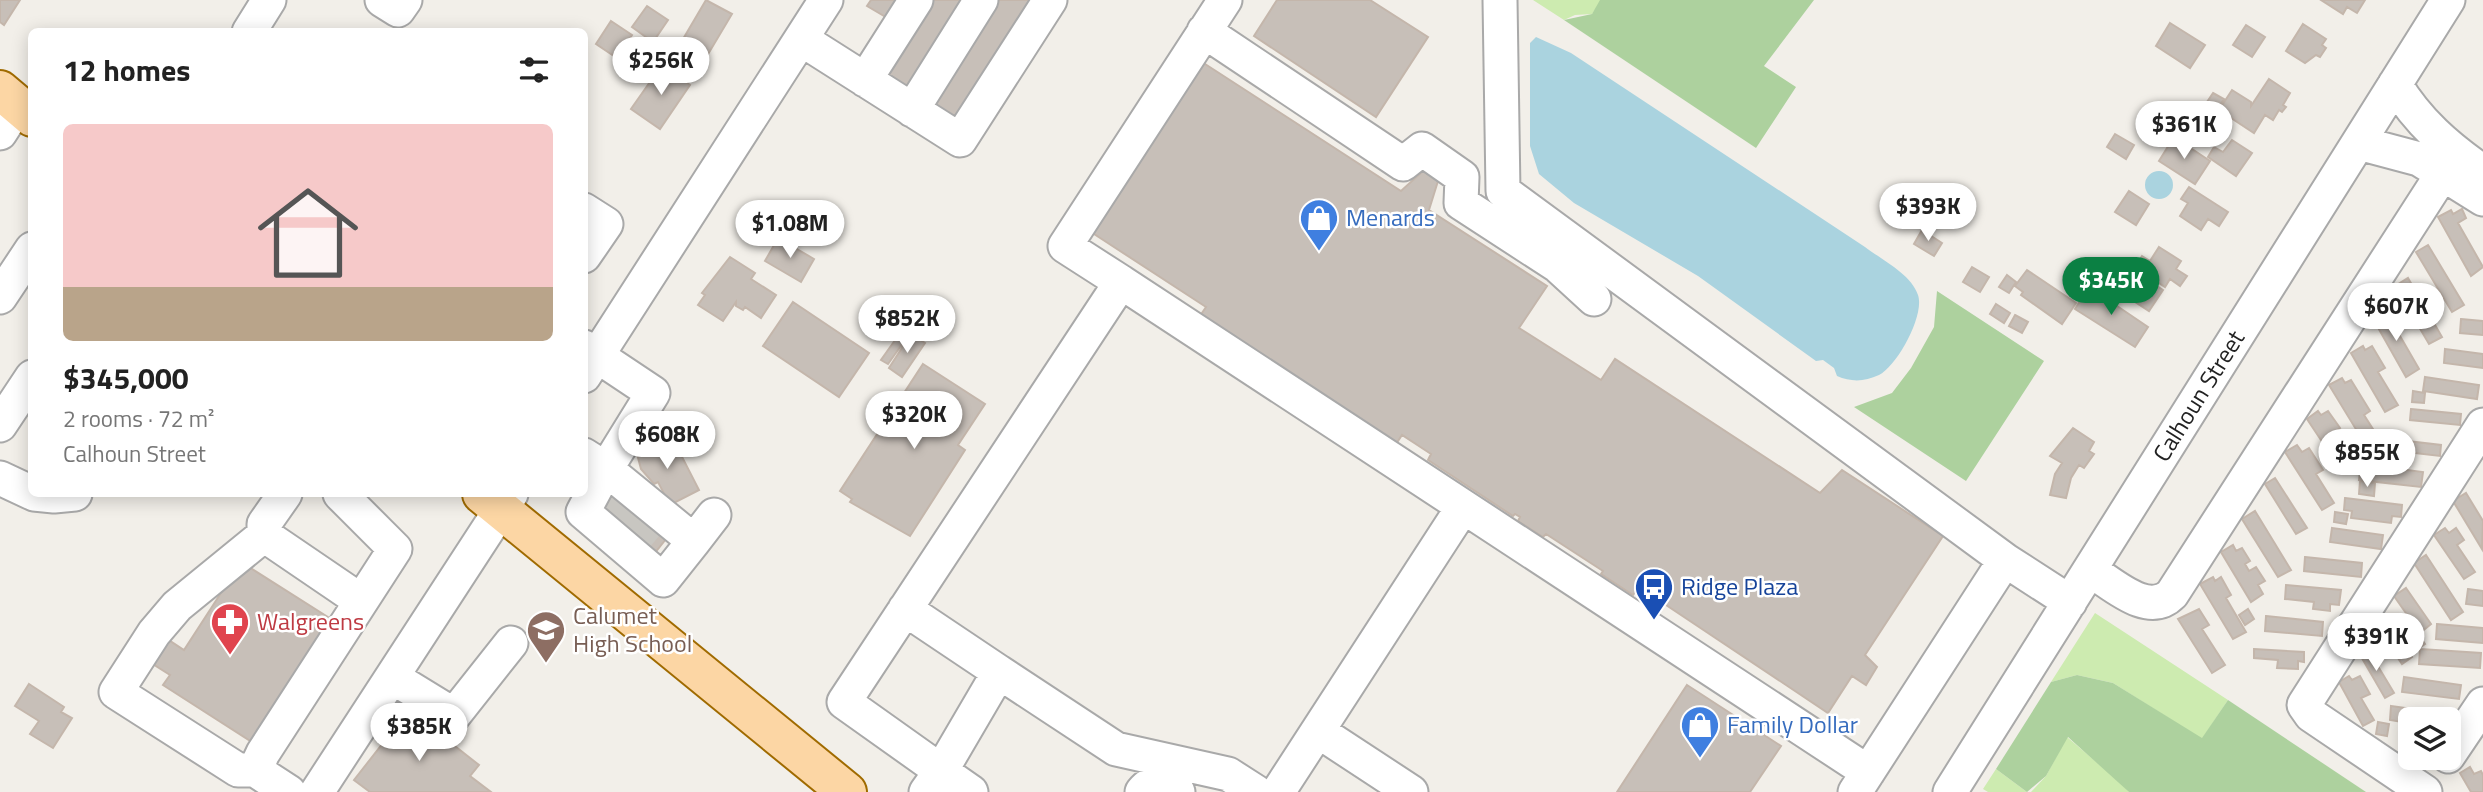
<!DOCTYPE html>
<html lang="en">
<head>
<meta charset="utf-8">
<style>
  body { margin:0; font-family:"Titillium Web",sans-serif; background:#f2f2f2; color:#222; height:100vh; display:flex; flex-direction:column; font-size:26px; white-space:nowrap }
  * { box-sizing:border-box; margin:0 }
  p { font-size:23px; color:#767676 }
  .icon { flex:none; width:38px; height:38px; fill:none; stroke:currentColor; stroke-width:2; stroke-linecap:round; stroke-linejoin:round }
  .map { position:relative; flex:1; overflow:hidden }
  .panel { position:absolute; left:28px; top:28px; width:560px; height:469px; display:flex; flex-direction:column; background:#fff; border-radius:10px; box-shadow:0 4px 18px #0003 }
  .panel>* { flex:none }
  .fabs { position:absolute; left:2398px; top:707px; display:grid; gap:14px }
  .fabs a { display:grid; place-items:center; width:63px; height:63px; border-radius:10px; background:#fff; box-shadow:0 4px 18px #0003; font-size:35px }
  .price { position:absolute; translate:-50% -60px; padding:0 16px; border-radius:24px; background:#fff; color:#222; font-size:23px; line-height:46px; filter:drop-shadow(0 2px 4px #0008) }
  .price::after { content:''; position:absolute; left:50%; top:42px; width:21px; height:16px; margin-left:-10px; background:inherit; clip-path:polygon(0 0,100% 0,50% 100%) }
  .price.on { background:#0b8043; color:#fff }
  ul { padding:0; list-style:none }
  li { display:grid; align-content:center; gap:14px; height:371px; padding:0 35px }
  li+li { border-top:2px solid #e0e0e0 }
  li span { display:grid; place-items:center; height:217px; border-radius:10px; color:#555 }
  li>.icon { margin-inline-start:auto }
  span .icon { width:126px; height:126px; fill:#fffc; stroke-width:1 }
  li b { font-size:30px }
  h2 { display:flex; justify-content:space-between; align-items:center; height:84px; padding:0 35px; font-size:30px }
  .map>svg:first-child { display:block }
  .grass { fill:#cdebb0 }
  .forest { fill:#add19e }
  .water { fill:#aad3df }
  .building { fill:#c7bfb8; stroke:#c4b6ab; stroke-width:2 }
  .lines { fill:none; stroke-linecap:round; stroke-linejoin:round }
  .minor-tunnel { stroke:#c8c6c1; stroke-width:33; stroke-dasharray:33 17; stroke-linecap:butt }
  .minor-casing { stroke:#a9a9a9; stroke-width:37 }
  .major-casing { stroke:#a06b00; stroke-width:42 }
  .minor { stroke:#fff; stroke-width:33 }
  .major { stroke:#fcd6a4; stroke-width:38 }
  .labels { text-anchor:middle; stroke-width:5; stroke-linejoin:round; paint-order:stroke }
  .shop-label { font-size:24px; fill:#366cbe; stroke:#fff; text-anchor:start }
  .street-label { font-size:24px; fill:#222; stroke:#fff }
  .transit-label { font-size:24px; fill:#164399; stroke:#fff; text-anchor:start }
  .education-label { font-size:24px; fill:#785e54; stroke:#fff; text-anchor:start }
  .health-label { font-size:24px; fill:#be3a42; stroke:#fff; text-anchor:start }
</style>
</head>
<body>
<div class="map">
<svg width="2483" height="792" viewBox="0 0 2483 792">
  <rect width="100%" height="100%" fill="#f2efe9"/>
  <path class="grass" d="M1533 0H1600V3L1592 14 1575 15 1564 20Z
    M2095 613 2228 700 2202 739 2113 683 2077 675 2051 682Z
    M2067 737 2122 784 2129 792H2031L2046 776Z
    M1996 769 2027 792H1988L1983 789Z"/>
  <path class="forest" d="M1600 0H1814L1764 66 1796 87 1756 148 1564 20 1592 14Z
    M1937 291 2044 361 1966 481 1854 407 1892 393 1911 368 1934 327Z
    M2077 675 2113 683 2202 738 2228 700 2366 792H2129L2068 737 2046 776 2027 792 1996 769 2051 682Z"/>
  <path class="water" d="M1536 37 1571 53 1865 247C1882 260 1911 274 1918 295 1925 315 1897 366 1879 375 1864 382 1851 382 1837 376L1834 368 1823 360 1816 361 1698 276 1574 203 1539 174 1530 146V43Z
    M2145 185a14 14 0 1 1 28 0a14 14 0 1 1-28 0Z"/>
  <path class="building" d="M0 0H20L4 25 0 22Z
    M706 0 732 14 704 61 679 46Z
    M871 0H901L889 19 867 6Z
    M930 0H967L910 90 883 73Z
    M997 0H1035L957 122 930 105Z
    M1277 0H1370L1428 37 1376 117 1254 36Z
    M2321 0H2365L2357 13 2347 7 2343 14Z
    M647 6 668 20 653 42 632 27Z
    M611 21 632 35 617 58 596 44Z
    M2170 23 2205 45 2190 68 2156 46Z
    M2303 24 2326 39 2322 45 2326 48 2320 57 2316 55 2305 63 2286 51Z
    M2246 25 2265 37 2252 57 2233 45Z
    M1202 62 1401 191 1423 171 1438 181 1429 210 1547 286 1519 328 1601 380 1615 359 1820 493 1842 470 1943 536 1865 655 1877 667 1866 685 1852 676 1828 713 1639 587 1633 595 1601 574 1603 571 1546 534 1543 537 1518 521 1520 517 1515 514 1513 516 1428 460 1431 454 1402 435 1396 444 1200 316 1206 307 1091 232Z
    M662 65 690 85 660 129 631 109Z
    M2269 79 2290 93 2283 105 2286 107 2282 112 2279 110 2273 120 2265 115 2254 133 2219 110 2232 90 2251 102V106Z
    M2213 93 2224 99 2217 109 2207 102Z
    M2115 134 2134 145 2126 159 2107 147Z
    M2174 137 2210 161 2195 184 2159 161Z
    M2232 140 2252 153 2236 176 2208 157 2214 147 2223 152Z
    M2189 187 2228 212 2219 226 2208 219 2201 230 2180 216 2188 203 2181 199Z
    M2129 191 2149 204 2136 225 2115 212Z
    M2462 209 2466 218 2458 223 2483 267 2471 276 2438 217 2451 210 2453 214Z
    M1922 230 1942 243 1934 256 1914 244Z
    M778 238 814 259 801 282 765 261Z
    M2428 245 2464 305 2452 312 2416 252Z
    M2159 247 2181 261 2176 269 2187 276 2180 286 2170 279 2165 287 2144 273 2142 276 2133 270 2142 256 2150 261Z
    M730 257 755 273 751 279 776 295 761 318 745 307 743 310 736 306V302L723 321 698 305 705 295 702 293Z
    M1972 267 1989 277 1980 292 1963 282Z
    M2027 270 2076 303 2062 324 2021 295 2023 292 2015 286Z
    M2007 275 2016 282 2009 293 1999 287Z
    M2143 277 2163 290 2149 311 2129 298Z
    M2408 278 2442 337 2429 344 2395 286Z
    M2089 287 2148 327 2135 347 2075 309Z
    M793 302 869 353 839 397 763 346Z
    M1996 304 2010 313 2004 323 1990 314Z
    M2385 310 2419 369 2406 377 2372 317Z
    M2015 315 2028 322 2022 333 2009 326Z
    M2461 319 2483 321V335L2460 333Z
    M903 329 910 333 888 364 881 360Z
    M911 334 925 343 902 377 889 368Z
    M2363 346 2365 350 2372 346 2385 368 2378 372 2398 405 2385 412 2351 353Z
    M2445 349 2483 354V368L2444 363Z
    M923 364 985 404 958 445 965 450 910 536 850 502 852 499 840 491Z
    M2425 377 2479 385 2477 399 2423 391Z
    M2342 378 2345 383 2351 380 2370 411 2364 415 2378 437 2365 444 2329 385Z
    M2413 391 2425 393 2424 403 2412 402Z
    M2411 409 2461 414 2460 425 2410 420Z
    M2318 411 2321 415 2328 411 2340 428 2333 433 2350 459 2339 467 2307 419Z
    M2073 428 2094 442 2089 451 2094 454 2084 468 2079 465 2071 478 2066 498 2050 495 2055 474 2062 463 2050 456Z
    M659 438 668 454 678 449 699 490 670 505 658 482 654 484 641 469 636 450Z
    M2382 438 2441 445 2440 456 2381 449Z
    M2297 445 2302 452 2309 448 2323 470 2316 474 2334 503 2322 510 2285 452Z
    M2361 464 2423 472 2421 487 2359 480Z
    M2275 478 2307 528 2296 534 2265 484Z
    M2360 481 2375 483 2374 496 2359 494Z
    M612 485 670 534 654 554 595 505Z
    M2466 493 2483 521 2482 549 2453 501Z
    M2345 498 2402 505 2401 517 2392 516 2391 523 2351 518 2352 511 2344 510Z
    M2255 511 2291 570 2278 577 2242 519Z
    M2335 512 2348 514 2346 524 2334 522Z
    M2332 528 2383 535 2381 549 2330 542Z
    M2445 528 2449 533 2456 528 2464 540 2457 545 2475 572 2464 579 2434 535Z
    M2233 545 2236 551 2242 548 2250 561 2245 564 2249 571 2256 567 2265 581 2258 585 2263 594 2251 602 2221 552Z
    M2426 555 2463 612 2451 620 2414 563Z
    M2305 557 2362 563 2361 577 2304 571Z
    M241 562 331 619 252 742 163 685 170 675 148 661 164 637 184 650Z
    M2213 577 2215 581 2221 577 2231 595 2226 598 2246 632 2233 639 2200 584Z
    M2286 585 2341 590 2339 605 2330 604V611L2313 609 2314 602 2285 599Z
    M2406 588 2431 624 2420 633 2394 596Z
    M2468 589 2483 591V606L2466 604Z
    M2199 609 2209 625 2202 629 2225 665 2212 673 2178 619Z
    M2248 609 2254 619 2245 625 2239 615Z
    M2266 616 2323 622 2322 636 2265 631Z
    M2386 618 2412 657 2402 664 2376 625Z
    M2437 624 2483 628V643L2436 639Z
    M2419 635 2425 644 2415 651 2409 643Z
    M2367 648 2394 693 2385 698 2359 653Z
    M2254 649 2304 652V662L2298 661V669L2277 668 2278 660 2254 658Z
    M2420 649 2481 653 2480 668 2419 664Z
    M2349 676 2352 680 2360 676 2370 694 2361 698 2374 720 2363 726 2339 682Z
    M2404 677 2461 685 2459 699 2402 692Z
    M29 684 64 707 61 712 72 718 53 748 30 734 39 721 15 706Z
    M1687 685 1781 746 1750 792H1617Z
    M2391 706 2442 713 2441 719H2410V736L2406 735 2408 723 2390 720Z
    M409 710 479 765 470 776 491 792H370L354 780Z
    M2378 722 2389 724 2387 736 2376 734Z
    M2470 767 2474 774 2481 771 2483 775V792H2471L2460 773Z"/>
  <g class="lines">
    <path class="minor-tunnel" d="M613 519 628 501
      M636 538 651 520"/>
    <g class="minor-casing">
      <path id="minor" d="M382 0 398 10 405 0
        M1500 0 1503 191 2005 560
        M1204 31 1403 164 1422 149 1462 177 1461 203 1558 266 1594 299
        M249 32 269 0
        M801 39 960 140 1050 0
        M865 80 916 0
        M2395 84C2418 122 2447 147 2483 172
        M912 110 981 0
        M0 133 18 105
        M2359 143 2419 159 2483 199
        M584 210 606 224 584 256
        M1121 282 1065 246 1225 0
        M0 297 32 249
        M584 347 653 393 606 469 584 455
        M584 376 826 0
        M0 425 32 377
        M606 469 694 541 663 580 583 512Z
        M0 478 32 493
        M34 494 54 496 75 494
        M285 494 264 524V535L361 601
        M264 535 177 606 154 633 116 692 238 770H255L289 792
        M694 541 714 515
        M2090 570C2113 584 2148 618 2172 594L2443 173
        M905 609 999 672
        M392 677 454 715 511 643
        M1318 731 1411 792
        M2448 756 2483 704
        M255 770 263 753 395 549 340 494
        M317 792 511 494
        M926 792 941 771 844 702 1121 282 1868 772
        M971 792 941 771 999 672 1116 749 1228 774 1256 792
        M1142 792C1153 778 1165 784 1178 792
        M1278 792 1463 507
        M1855 792 2005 560 2070 602
        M1950 792 2448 0
        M2425 792 2311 715 2304 705 2483 425"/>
    </g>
    <g class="major-casing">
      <path id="major" d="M0 90 32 117
        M482 494 847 792"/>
    </g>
    <use href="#minor" class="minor"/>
    <use href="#major" class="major"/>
  </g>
  <defs>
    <g id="shop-pin" transform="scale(2.0125)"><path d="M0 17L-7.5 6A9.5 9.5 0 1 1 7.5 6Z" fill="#3f7fe0" stroke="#fff"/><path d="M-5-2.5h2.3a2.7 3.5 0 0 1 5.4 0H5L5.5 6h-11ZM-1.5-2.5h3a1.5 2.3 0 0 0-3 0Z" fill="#fff"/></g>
    <g id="bus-pin" transform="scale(2.0125)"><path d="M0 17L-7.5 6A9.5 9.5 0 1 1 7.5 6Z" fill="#1a4fb4" stroke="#fff"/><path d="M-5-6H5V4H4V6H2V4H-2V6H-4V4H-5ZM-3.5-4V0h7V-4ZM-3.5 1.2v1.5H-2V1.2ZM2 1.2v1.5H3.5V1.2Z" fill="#fff"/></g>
    <g id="pharmacy-pin" transform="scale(2.0125)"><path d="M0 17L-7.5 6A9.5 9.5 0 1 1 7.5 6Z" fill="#e0444e" stroke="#fff"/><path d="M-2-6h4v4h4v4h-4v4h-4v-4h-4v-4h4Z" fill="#fff"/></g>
    <g id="school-pin" transform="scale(2.0125)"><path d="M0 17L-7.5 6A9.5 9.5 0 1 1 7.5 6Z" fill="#8d6e63" stroke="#fff"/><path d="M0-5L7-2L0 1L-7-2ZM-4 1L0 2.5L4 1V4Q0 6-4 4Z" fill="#fff"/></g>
  </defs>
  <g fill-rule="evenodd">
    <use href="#shop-pin" x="1319" y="218"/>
    <use href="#bus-pin" x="1654" y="587"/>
    <use href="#pharmacy-pin" x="230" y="622"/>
    <use href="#school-pin" x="546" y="630"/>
    <use href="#shop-pin" x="1700" y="725"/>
  </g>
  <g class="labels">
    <g class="shop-label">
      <text x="1346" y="226">Menards</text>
      <text x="1727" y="733">Family Dollar</text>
    </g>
    <g class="street-label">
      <text transform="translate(2199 396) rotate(-58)" y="8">Calhoun Street</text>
    </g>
    <g class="transit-label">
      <text x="1681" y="595">Ridge Plaza</text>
    </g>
    <g class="education-label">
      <text x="573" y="624">Calumet<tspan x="573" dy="28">High School</tspan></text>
    </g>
    <g class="health-label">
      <text x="257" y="630">Walgreens</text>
    </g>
  </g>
</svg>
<div class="fabs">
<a><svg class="icon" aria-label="layers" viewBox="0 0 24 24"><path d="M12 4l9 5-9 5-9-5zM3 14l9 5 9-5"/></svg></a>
</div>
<b class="price" style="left:661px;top:97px">$256K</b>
<b class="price" style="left:2184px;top:161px">$361K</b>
<b class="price" style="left:1928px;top:243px">$393K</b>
<b class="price" style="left:790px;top:260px">$1.08M</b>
<b class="price on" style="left:2111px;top:317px">$345K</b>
<b class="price" style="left:2396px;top:343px">$607K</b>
<b class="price" style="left:907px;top:355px">$852K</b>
<b class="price" style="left:914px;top:451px">$320K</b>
<b class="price" style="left:667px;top:471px">$608K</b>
<b class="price" style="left:2367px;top:489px">$855K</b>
<b class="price" style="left:2376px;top:673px">$391K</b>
<b class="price" style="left:419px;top:763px">$385K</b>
<section class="panel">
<h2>12 homes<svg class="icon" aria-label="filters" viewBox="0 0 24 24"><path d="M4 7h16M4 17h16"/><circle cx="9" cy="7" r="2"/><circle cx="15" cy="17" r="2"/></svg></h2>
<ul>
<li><span style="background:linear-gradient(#f6c9c9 75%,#b9a48a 0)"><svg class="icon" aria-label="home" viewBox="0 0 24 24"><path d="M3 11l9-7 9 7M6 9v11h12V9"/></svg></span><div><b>$345,000</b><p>2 rooms · 72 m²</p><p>Calhoun Street</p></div></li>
</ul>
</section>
</div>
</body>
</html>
